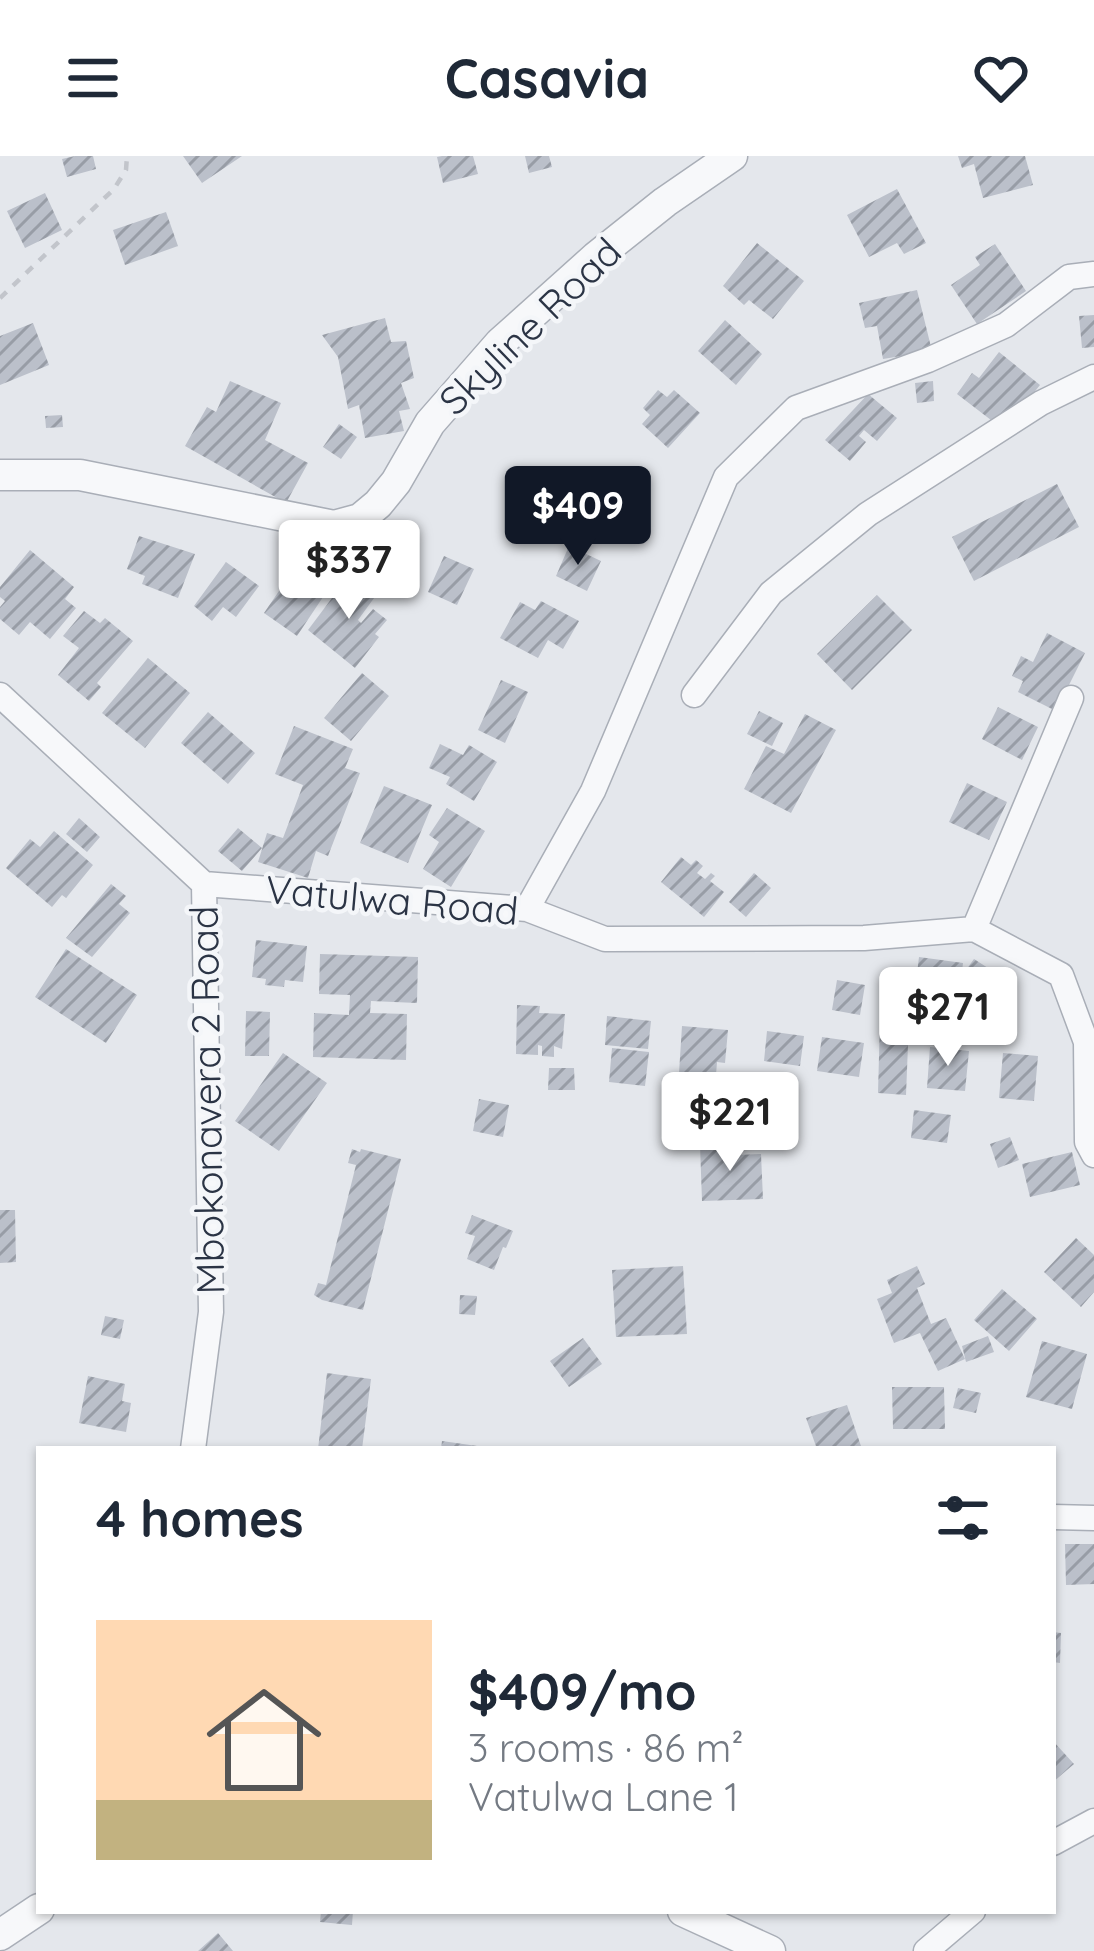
<!DOCTYPE html>
<html lang="en">
<head>
<meta charset="utf-8">
<style>
  body { margin:0; font-family:Quicksand,sans-serif; background:#f6f6f7; color:#1f2937; height:100vh; display:flex; flex-direction:column; font-size:45px; white-space:nowrap }
  * { box-sizing:border-box; margin:0 }
  p { font-size:39px; color:#747a83 }
  .icon { flex:none; width:66px; height:66px; fill:none; stroke:currentColor; stroke-width:2; stroke-linecap:round; stroke-linejoin:round }
  .map { position:relative; flex:1; overflow:hidden }
  .details { position:absolute; left:36px; top:1290px; width:1020px; height:468px; display:flex; flex-direction:column; background:#fff; border-radius:0px; box-shadow:0 3px 9px #0004 }
  .details>* { flex:none }
  .price { position:absolute; translate:-50% -102px; padding:0 27px; border-radius:12px; background:#fff; color:#222; font-size:39px; line-height:78px; filter:drop-shadow(0 3px 6px #0008) }
  .price::after { content:''; position:absolute; left:50%; top:72px; width:36px; height:27px; margin-left:-18px; background:inherit; clip-path:polygon(0 0,100% 0,50% 100%) }
  .price.active { background:#111827; color:#fff }
  ul { padding:0; list-style:none }
  li { display:flex; align-items:center; gap:36px; height:300px; padding:0 60px }
  li+li { border-top:3px solid #e0e1e3 }
  li span { display:grid; place-items:center; flex:none; width:336px; height:240px; border-radius:0px; color:#555 }
  li>.icon { margin-inline-start:auto }
  span .icon { width:144px; height:144px; fill:#fffc; stroke-width:1 }
  li b { font-size:51px }
  h2 { display:flex; justify-content:space-between; align-items:center; height:144px; padding:0 60px; font-size:51px }
  header { display:flex; justify-content:space-between; align-items:center; height:156px; padding:0 60px; background:#fff; font-size:54px; font-weight:700 }
  .map>svg:first-child { display:block }
  .building { fill:url(#building-hatch) }
  .lines { fill:none; stroke-linecap:round; stroke-linejoin:round }
  .minor-casing { stroke:#a9aeb7; stroke-width:27 }
  .tertiary-casing { stroke:#a9aeb7; stroke-width:33 }
  .path { stroke:#c2c5cb; stroke-width:4.5; stroke-dasharray:9 9; stroke-linecap:butt }
  .minor { stroke:#f7f8fa; stroke-width:24 }
  .tertiary { stroke:#f7f8fa; stroke-width:30 }
  .labels { text-anchor:middle; stroke-width:9; stroke-linejoin:round; paint-order:stroke }
  .street-label { font-size:39px; fill:#2b3445; stroke:#f4f6f9 }
</style>
</head>
<body>
<header><svg class="icon" aria-label="menu" viewBox="0 0 24 24"><path d="M4 6h16M4 12h16M4 18h16"/></svg>Casavia<svg class="icon" aria-label="heart" viewBox="0 0 24 24"><path d="M12 20l-8-8c-3-5 5-10 8-4 3-6 11-1 8 4z"/></svg></header>
<div class="map">
<svg width="1094" height="1795" viewBox="0 0 1094 1795">
  <defs>
    <pattern id="building-hatch" width="6" height="6" patternUnits="userSpaceOnUse" patternTransform="scale(3)"><rect width="6" height="6" fill="#bbc0ca"/><path d="M-1 1l2-2M0 6l6-6M5 7l2-2" fill="none" stroke="#989da6"/></pattern>
  </defs>
  <rect width="100%" height="100%" fill="#e4e7ec"/>
  <path class="building" d="M75 0H93L96 13 67 21 62 3Z
    M183 0H242L202 27Z
    M442 0H473L478 18 443 27 437 1Z
    M525 0H549L552 11 529 17Z
    M958 0H1025L1033 29 983 42 974 8 962 12Z
    M897 33 926 87 904 98 897 87 869 101 847 59Z
    M45 37 62 74 25 92 7 55Z
    M166 56 178 90 125 109 113 74Z
    M757 87 804 125 773 163 749 144 744 149 723 130Z
    M995 88 1026 135 977 168 951 129 980 109 975 101Z
    M917 134 932 195 883 203 877 170 865 172 859 147Z
    M1094 159V191L1082 192 1079 160Z
    M385 162 391 186 406 185 414 222 401 227 410 253 399 255 404 275 365 282 359 249 348 253 338 201 322 179Z
    M725 164 762 198 736 229 698 195Z
    M33 167 49 209 0 229V180Z
    M999 196 1040 229 1004 274 957 238 972 217 979 222Z
    M230 225 281 247 265 284 308 307 286 347 185 290 207 251 216 256Z
    M933 225 934 245 917 247 915 227Z
    M658 234 667 241 674 234 700 257 668 292 642 268 650 259 643 252Z
    M868 238 897 262 877 285 864 274 859 280 866 286 850 305 825 284Z
    M62 259 63 271 46 272 45 260Z
    M339 268 357 281 341 303 323 291Z
    M612 312 643 329 621 371 589 354 595 342 586 337 598 316 607 321Z
    M1057 328 1079 371 974 425 952 381Z
    M139 380 195 398 178 442 142 428 145 420 127 413Z
    M569 390 601 405 587 435 556 420Z
    M30 394 74 431 65 443 76 452 50 483 30 466 19 479 0 463V451L5 445 0 441V431Z
    M444 400 474 413 457 449 428 436Z
    M226 406 259 430 236 461 223 451 212 465 194 450Z
    M294 413 327 435 297 480 264 457Z
    M350 418 377 438 358 464 361 467 373 453 387 464 375 478 379 481 355 512 308 474Z
    M877 439 912 474 852 534 817 498Z
    M541 445 579 465 563 493 548 484 538 502 500 482 520 446 535 454Z
    M84 455 100 467 105 462 133 485 97 527 101 531 89 545 58 519 79 492 63 480Z
    M1047 477 1085 497 1056 555 1018 536 1023 525 1012 520 1021 500 1033 506Z
    M148 502 190 537 145 592 102 557Z
    M362 517 389 540 351 585 324 562Z
    M501 524 528 536 505 587 478 574Z
    M998 551 1038 571 1022 604 982 583Z
    M759 555 783 567 772 590 747 578Z
    M208 556 255 597 228 628 181 587Z
    M805 558 836 574 791 657 744 633 766 590 784 598Z
    M294 570 353 593 345 612 360 617 328 700 316 695 308 722 258 706 267 677 283 682 303 629 275 618Z
    M440 588 463 599 469 589 497 606 474 645 446 628 450 621 429 612Z
    M967 627 1007 646 989 684 949 666Z
    M384 630 432 649 408 707 360 687Z
    M447 652 485 675 451 731 423 713 439 686 429 679Z
    M79 662 100 681 87 696 66 678Z
    M238 672 262 692 242 715 218 695Z
    M54 675 93 709 66 742 62 739 52 751 6 712 30 683 40 691Z
    M681 701 691 709 696 704 703 710 697 717 705 723 711 717 715 720 710 725 724 736 704 761 661 726Z
    M754 717 771 732 746 761 729 746Z
    M111 728 126 740 119 748 130 757 92 801 66 782Z
    M256 784 307 790 303 826 285 824 284 831 265 829 266 823 252 821Z
    M66 793 137 839 106 887 35 841Z
    M320 798 418 801 417 847 371 845 370 857 407 858 406 904 313 901 314 857 349 859 350 839 319 838Z
    M919 801 963 807 958 849 914 842Z
    M974 803 988 812 980 824 966 814Z
    M837 824 865 829 860 859 832 854Z
    M517 849 540 850 539 857 565 858 562 893 554 890V901L542 900V890L538 889V899L516 898Z
    M246 855 270 856 269 900H245Z
    M607 860 651 865 648 893 605 889Z
    M880 863 909 864 906 939 878 937Z
    M682 870 728 874 725 907 717 906 716 919 679 917Z
    M767 875 804 880 800 910 764 905Z
    M822 881 864 887 859 921 817 915Z
    M930 891 969 895 965 935 927 932Z
    M612 892 649 896 645 930 609 926Z
    M283 897 327 927 279 995 235 965Z
    M1003 897 1038 900 1034 945 999 942Z
    M549 912H574L575 934H548Z
    M479 943 509 949 503 981 473 975Z
    M914 954 951 959 947 987 911 982Z
    M1010 981 1019 1004 998 1012 990 988Z
    M734 988 735 999 761 998 763 1043 702 1045 700 989Z
    M352 993 360 996 361 993 401 1003 363 1154 322 1144 314 1139 318 1127 326 1129 356 1009 348 1007Z
    M1072 996 1080 1029 1030 1041 1022 1008Z
    M0 1054H15L16 1106 0 1107Z
    M472 1059 513 1075 506 1092 503 1091 494 1114 467 1103 475 1080 465 1077Z
    M1076 1082 1094 1099V1136L1081 1151 1044 1116Z
    M683 1110 687 1178 616 1181 612 1114Z
    M917 1110 925 1128 917 1132 931 1168 946 1162 965 1203 938 1215 920 1177 894 1187 877 1143 892 1137 887 1124Z
    M1002 1133 1037 1163 1009 1195 974 1164Z
    M460 1139 477 1140 475 1159 459 1158Z
    M105 1160 124 1164 120 1183 101 1179Z
    M988 1180 994 1196 966 1206 962 1190Z
    M583 1182 602 1208 569 1231 550 1205Z
    M1042 1185 1087 1198 1072 1253 1026 1241Z
    M327 1217 371 1223 362 1293H318Z
    M88 1220 125 1228 122 1245 131 1247 126 1276 79 1267Z
    M892 1231H944L945 1273H893Z
    M958 1232 981 1237 976 1257 953 1252Z
    M847 1249 862 1293H817L806 1262Z
    M442 1285 477 1290V1293H441Z
    M1065 1388H1094V1428L1066 1429Z
    M1053 1476 1061 1477 1060 1507 1053 1506Z
    M1053 1585 1074 1608 1053 1626Z
    M321 1755H353L352 1769 320 1766Z
    M218 1777 233 1795H198Z"/>
  <g class="lines">
    <g class="minor-casing">
      <path id="minor" d="M0 539 204 728 211 1156 193 1293
        M694 539 771 437 868 358 1041 247 1094 221
        M204 728 527 753 605 783 864 782 974 773 1071 542
        M527 753 593 635 726 321 796 252 928 204 1006 169 1069 121 1094 118
        M974 773 1061 819 1086 886 1087 986 1094 999
        M1053 1361 1094 1362
        M1053 1687 1094 1665
        M926 1795 973 1755"/>
    </g>
    <g class="tertiary-casing">
      <path id="tertiary" d="M0 319H80L334 370 360 363 378 348 396 326 430 267 500 187 596 101 665 46 732 0
        M683 1755 770 1795
        M0 1779 39 1753"/>
    </g>
    <path class="path" d="M0 142 114 33 126 14 127 0"/>
    <use href="#minor" class="minor"/>
    <use href="#tertiary" class="tertiary"/>
  </g>
  <g class="labels">
    <g class="street-label">
      <text transform="translate(530 170) rotate(-44)" y="14">Skyline Road</text>
      <text transform="translate(392 744) rotate(5)" y="14">Vatulwa Road</text>
      <text transform="translate(207 944) rotate(-91)" y="14">Mbokonavera 2 Road</text>
    </g>
  </g>
</svg>
<b class="price active" style="left:578px;top:412px">$409</b>
<b class="price" style="left:349px;top:466px">$337</b>
<b class="price" style="left:948px;top:913px">$271</b>
<b class="price" style="left:730px;top:1018px">$221</b>
<section class="details">
<h2>4 homes<svg class="icon" aria-label="filters" viewBox="0 0 24 24"><path d="M4 7h16M4 17h16"/><circle cx="9" cy="7" r="2"/><circle cx="15" cy="17" r="2"/></svg></h2>
<ul>
<li><span style="background:linear-gradient(#ffd9b3 75%,#c2b280 0)"><svg class="icon" aria-label="home" viewBox="0 0 24 24"><path d="M3 11l9-7 9 7M6 9v11h12V9"/></svg></span><div><b>$409/mo</b><p>3 rooms · 86 m²</p><p>Vatulwa Lane 1</p></div></li>
</ul>
</section>
</div>
</body>
</html>
